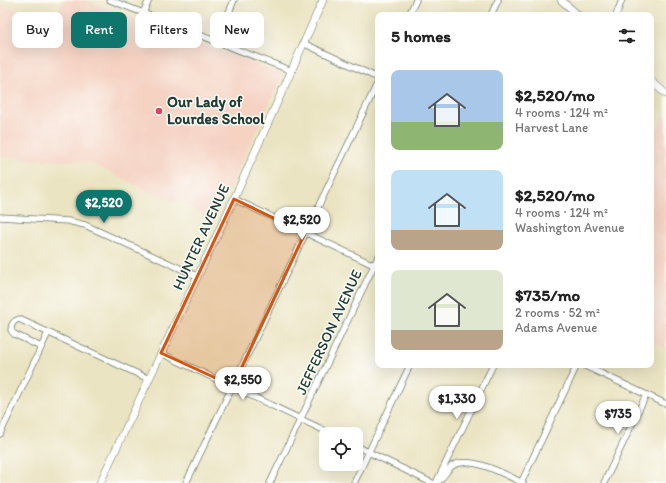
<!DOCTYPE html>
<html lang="en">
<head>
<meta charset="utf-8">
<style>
  body { margin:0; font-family:Itim,sans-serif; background:#f6f6f6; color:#222; height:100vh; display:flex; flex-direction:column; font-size:15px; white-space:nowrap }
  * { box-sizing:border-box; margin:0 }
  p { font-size:13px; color:#767676 }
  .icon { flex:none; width:22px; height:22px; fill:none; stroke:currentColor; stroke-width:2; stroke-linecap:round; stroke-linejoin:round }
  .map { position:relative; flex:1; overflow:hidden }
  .panel { position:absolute; left:375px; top:12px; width:279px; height:356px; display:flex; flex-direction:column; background:#fff; border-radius:8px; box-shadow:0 4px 16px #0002 }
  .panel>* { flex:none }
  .banner { position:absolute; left:12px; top:12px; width:303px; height:36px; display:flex; gap:8px }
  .buttons { position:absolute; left:319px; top:427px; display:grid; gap:8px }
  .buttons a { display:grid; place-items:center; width:44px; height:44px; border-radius:8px; background:#fff; box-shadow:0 4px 16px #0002; font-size:20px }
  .price { position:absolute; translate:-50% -34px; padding:0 9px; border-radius:14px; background:#fff; color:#222; font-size:13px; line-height:26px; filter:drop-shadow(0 1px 2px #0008) }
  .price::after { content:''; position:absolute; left:50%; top:24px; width:12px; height:9px; margin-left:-6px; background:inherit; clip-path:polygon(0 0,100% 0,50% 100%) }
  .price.selected { background:#0f766e; color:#fff }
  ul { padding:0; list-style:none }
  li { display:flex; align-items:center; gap:12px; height:100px; padding:0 16px }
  li span { display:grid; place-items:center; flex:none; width:112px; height:80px; border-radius:8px; color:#555 }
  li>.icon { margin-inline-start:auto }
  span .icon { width:48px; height:48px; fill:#fffc; stroke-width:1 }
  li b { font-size:17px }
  h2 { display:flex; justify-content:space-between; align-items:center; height:48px; padding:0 16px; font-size:17px }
  .pill { padding:0 14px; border-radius:8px; background:#fff; box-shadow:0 4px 16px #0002; font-size:14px; line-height:36px }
  .pill.selected { background:#0f766e; color:#fff }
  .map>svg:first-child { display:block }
  .built { fill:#f5d2c2 }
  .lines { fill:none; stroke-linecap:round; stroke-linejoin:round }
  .minor-casing { stroke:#676; stroke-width:7 }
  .tertiary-casing { stroke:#676; stroke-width:8 }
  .minor { stroke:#fff; stroke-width:5.5 }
  .tertiary { stroke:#fff; stroke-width:7 }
  .marked { fill:#d45610; fill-opacity:0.2; stroke:#d45610; stroke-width:3; stroke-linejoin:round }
  .poi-dot { fill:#d1495b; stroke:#fdfcf7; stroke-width:1.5 }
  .labels { text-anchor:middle; stroke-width:3; stroke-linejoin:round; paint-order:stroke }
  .poi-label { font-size:15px; font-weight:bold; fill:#1f3d34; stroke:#fdfcf7; text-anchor:start }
  .street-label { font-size:15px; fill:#1f3d34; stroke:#fdfcf7 }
</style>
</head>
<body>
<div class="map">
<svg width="666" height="483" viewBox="0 0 666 483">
  <rect width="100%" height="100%" fill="#fdfcf7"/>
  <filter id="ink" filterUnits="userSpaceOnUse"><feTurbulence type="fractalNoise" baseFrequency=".025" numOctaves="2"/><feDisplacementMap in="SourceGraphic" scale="8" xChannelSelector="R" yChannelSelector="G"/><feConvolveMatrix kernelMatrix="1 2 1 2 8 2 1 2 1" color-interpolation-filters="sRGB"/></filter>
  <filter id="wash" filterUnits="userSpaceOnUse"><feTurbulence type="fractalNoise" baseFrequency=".012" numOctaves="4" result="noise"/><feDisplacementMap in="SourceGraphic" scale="16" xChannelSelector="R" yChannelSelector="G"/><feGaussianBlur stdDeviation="0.9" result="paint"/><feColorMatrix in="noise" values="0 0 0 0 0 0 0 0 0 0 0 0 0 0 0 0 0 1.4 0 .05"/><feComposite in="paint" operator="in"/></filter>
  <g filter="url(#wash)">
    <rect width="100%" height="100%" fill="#ebe4c3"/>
    <path class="built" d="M64 0H85L283 74 213 223 191 207 148 191 89 162 42 160 0 156V4L53 26Z
      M666 112V349L651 340V143Z"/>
  </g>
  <g filter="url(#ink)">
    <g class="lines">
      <g class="minor-casing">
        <path id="minor" d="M110 0 292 71
          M143 13 149 0
          M409 15 416 0
          M491 15 498 0
          M616 15 622 0
          M217 42 234 0
          M303 43 378 78
          M234 199 378 267
          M0 217 68 221 85 225 197 276
          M41 347 14 334 11 330C11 324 13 321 19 319L149 379
          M161 353 332 434
          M583 365 666 404
          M0 434 48 333
          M356 446 432 483
          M440 480C444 476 448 469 452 466 470 454 506 475 523 483
          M186 483 378 82
          M270 483 378 257
          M354 483 410 365
          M436 483 493 365
          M521 483 577 365
          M604 483 646 395"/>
      </g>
      <g class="tertiary-casing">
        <path id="tertiary" d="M561 0 578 15
          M651 81 666 94
          M100 483 234 199 323 0"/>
      </g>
      <use href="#minor" class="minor"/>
      <use href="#tertiary" class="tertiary"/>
    </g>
  </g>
  <path class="marked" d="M234 199 305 233 233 386 161 353Z"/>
  <circle class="poi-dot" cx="159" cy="111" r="4"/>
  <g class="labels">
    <g class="poi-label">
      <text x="167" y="107">Our Lady of<tspan x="167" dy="17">Lourdes School</tspan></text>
    </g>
    <g class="street-label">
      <text transform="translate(201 237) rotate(-65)" y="5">HUNTER AVENUE</text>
      <text transform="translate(329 332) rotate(-65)" y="5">JEFFERSON AVENUE</text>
    </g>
  </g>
</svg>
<div class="buttons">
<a><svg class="icon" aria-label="locate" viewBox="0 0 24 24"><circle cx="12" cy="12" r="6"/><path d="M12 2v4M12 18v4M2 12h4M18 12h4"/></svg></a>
</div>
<b class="price selected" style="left:104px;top:224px">$2,520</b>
<b class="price" style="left:302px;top:241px">$2,520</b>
<b class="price" style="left:243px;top:401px">$2,550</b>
<b class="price" style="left:457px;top:420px">$1,330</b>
<b class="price" style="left:618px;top:435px">$735</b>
<div class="banner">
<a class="pill">Buy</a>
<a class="pill selected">Rent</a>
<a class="pill">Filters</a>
<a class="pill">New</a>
</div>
<section class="panel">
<h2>5 homes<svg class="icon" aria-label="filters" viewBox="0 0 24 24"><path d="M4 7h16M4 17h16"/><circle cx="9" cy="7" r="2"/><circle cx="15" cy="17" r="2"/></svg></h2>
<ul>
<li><span style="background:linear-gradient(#a9c7e8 65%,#8fb573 0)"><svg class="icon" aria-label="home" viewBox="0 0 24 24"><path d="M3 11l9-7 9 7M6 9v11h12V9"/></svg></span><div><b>$2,520/mo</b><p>4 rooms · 124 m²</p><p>Harvest Lane</p></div></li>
<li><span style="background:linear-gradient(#bfe0f5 75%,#b9a48a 0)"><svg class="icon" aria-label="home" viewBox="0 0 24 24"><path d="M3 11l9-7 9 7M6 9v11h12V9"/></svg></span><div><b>$2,520/mo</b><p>4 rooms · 124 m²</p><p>Washington Avenue</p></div></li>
<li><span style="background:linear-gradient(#dfe7d0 75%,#b9a48a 0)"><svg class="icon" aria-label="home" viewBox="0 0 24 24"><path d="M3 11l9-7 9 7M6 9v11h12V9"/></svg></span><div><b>$735/mo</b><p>2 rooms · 52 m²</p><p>Adams Avenue</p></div></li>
</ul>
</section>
</div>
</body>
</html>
